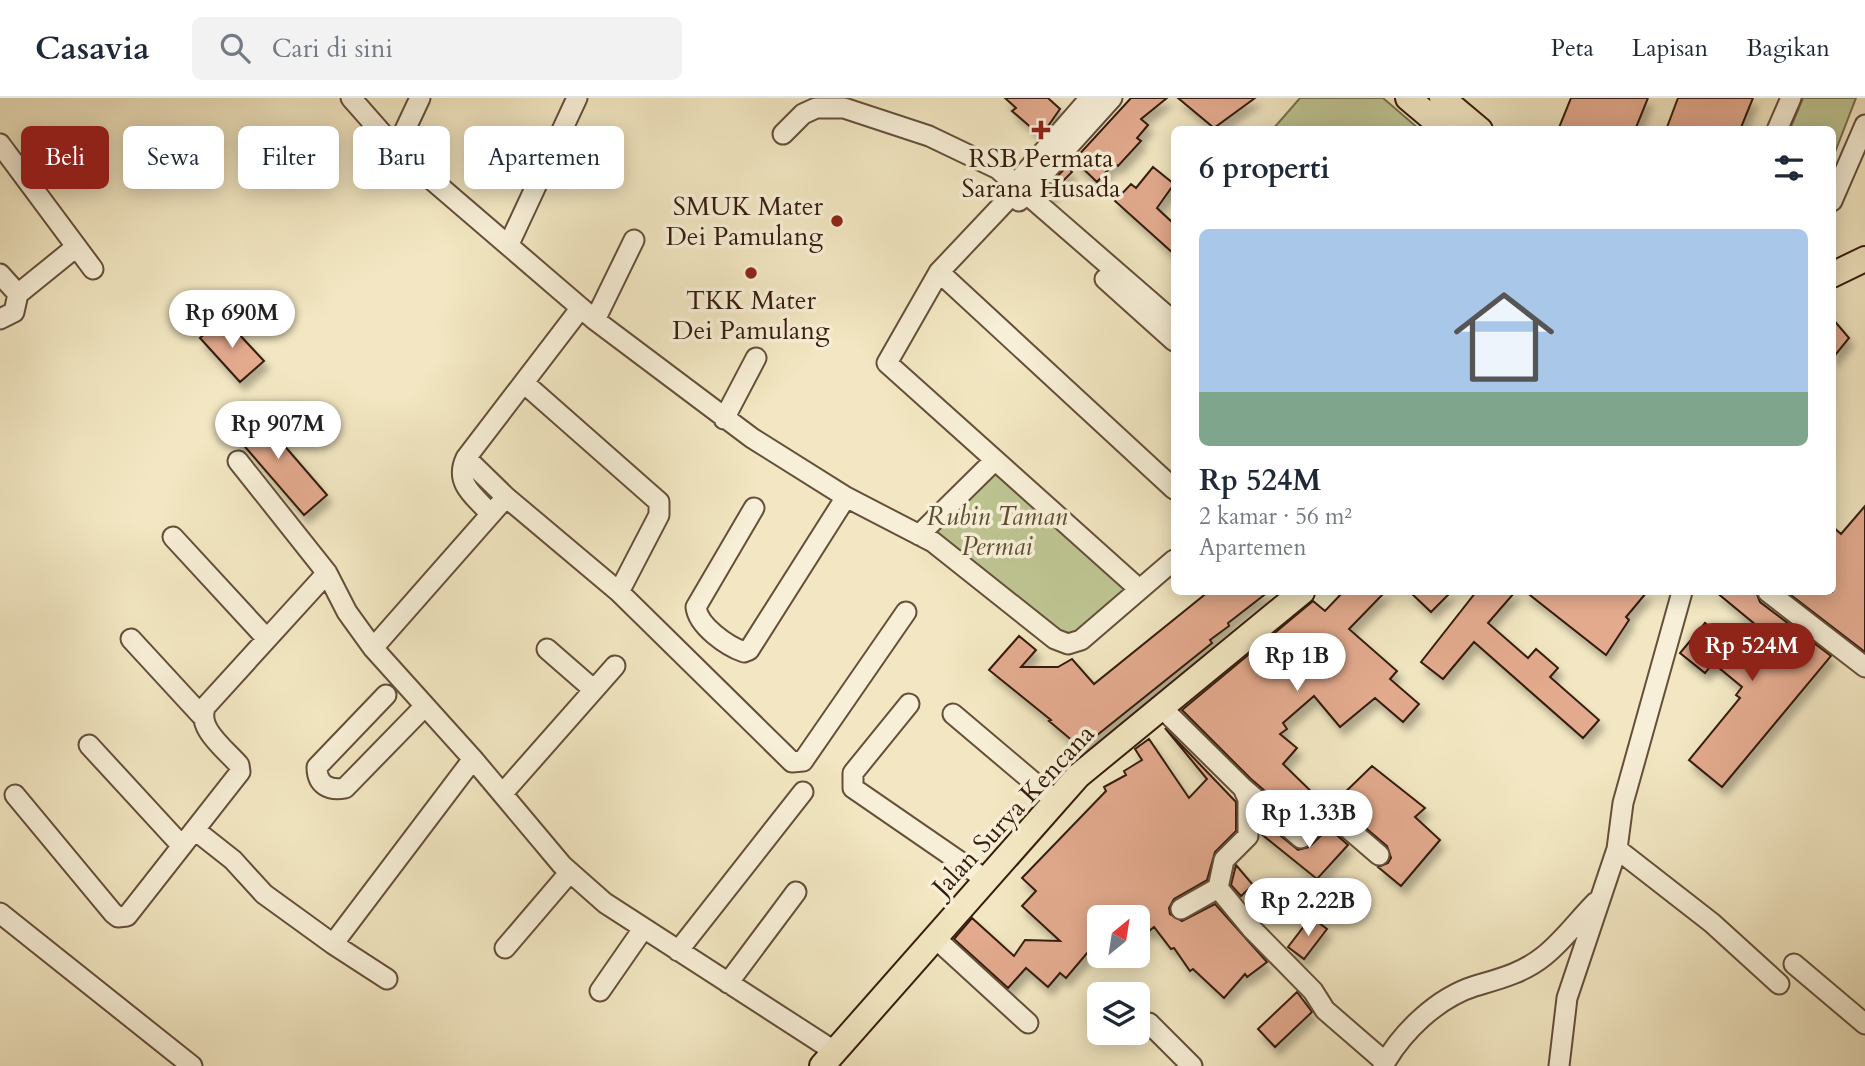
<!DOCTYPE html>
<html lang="id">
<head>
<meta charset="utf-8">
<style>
  body { margin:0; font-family:Cardo,serif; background:#f2f2f3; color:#1f2937; height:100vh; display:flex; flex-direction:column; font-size:26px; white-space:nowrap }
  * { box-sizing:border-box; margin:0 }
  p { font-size:23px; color:#747a83 }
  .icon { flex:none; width:38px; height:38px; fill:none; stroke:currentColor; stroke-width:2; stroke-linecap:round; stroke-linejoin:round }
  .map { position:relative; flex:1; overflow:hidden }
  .drawer { position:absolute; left:1171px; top:28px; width:665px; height:469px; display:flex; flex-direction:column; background:#fff; border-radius:10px; box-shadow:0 4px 18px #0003 }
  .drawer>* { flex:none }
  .top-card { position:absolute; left:21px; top:28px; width:665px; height:63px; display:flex; gap:14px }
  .needle { width:46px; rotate:30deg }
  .fabs { position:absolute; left:1087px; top:807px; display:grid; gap:14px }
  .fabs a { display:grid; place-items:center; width:63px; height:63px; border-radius:10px; background:#fff; box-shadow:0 4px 18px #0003; font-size:35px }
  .price { position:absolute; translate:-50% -60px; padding:0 16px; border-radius:24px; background:#fff; color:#222; font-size:23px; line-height:46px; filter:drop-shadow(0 2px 4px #0008) }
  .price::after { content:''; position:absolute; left:50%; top:42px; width:21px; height:16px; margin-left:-10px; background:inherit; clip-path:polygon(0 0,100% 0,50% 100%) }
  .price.active { background:#8f2418; color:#fff }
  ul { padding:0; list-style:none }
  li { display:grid; align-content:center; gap:14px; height:371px; padding:0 28px }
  li span { display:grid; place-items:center; height:217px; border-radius:10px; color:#555 }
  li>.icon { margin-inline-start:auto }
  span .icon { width:126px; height:126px; fill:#fffc; stroke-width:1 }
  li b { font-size:30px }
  h2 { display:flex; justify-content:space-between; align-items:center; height:84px; padding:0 28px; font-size:30px }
  .pill { padding:0 24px; border-radius:10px; background:#fff; box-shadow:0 4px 18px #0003; font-size:24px; line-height:63px }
  .pill.active { background:#8f2418; color:#fff }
  header { display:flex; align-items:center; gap:42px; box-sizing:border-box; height:98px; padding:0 35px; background:#fff; border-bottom:2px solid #e0e1e3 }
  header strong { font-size:33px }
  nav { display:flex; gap:38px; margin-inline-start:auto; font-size:24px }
  .search { width:490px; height:63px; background:#f2f2f3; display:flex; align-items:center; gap:18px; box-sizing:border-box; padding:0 24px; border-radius:10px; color:#747a83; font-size:26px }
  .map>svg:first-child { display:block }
  .green { fill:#bdc491; stroke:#7a704e; stroke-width:2 }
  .building { fill:#e3aa8e; stroke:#361c0c; stroke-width:2; filter:url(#shadow) }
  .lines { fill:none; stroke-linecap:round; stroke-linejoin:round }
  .minor-casing { stroke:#654f3a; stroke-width:23 }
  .major-casing { stroke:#361c0c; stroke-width:28 }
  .minor { stroke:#f7efd7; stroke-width:19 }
  .major { stroke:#f2e7c2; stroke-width:24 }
  .poi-dot { fill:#8f2418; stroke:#f7efd7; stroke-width:2.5 }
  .labels { text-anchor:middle; stroke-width:7; stroke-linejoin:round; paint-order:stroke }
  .poi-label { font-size:26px; fill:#361c0c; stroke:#f7efd7 }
  .park-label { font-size:26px; font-style:italic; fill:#5e4e34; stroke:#f7efd7 }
  .street-label { font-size:26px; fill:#361c0c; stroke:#f7efd7 }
</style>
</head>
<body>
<header>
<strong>Casavia</strong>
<div class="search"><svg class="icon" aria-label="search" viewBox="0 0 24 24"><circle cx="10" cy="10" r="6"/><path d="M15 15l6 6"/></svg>Cari di sini</div>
<nav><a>Peta</a><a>Lapisan</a><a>Bagikan</a></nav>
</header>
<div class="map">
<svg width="1865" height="968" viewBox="0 0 1865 968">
  <defs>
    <filter id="shadow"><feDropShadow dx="4.5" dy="8" stdDeviation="3.5" flood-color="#0004"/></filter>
  </defs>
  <rect width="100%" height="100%" fill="#f2e7c2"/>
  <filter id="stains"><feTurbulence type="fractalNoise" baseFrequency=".00286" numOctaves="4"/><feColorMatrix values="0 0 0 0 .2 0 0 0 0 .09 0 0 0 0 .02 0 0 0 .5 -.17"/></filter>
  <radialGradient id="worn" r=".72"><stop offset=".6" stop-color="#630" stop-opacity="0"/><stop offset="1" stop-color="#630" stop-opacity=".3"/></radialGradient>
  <path class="green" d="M1300 0H1383L1419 31H1273Z
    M1803 0H1856L1832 62V32L1790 31Z
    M995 362 1139 491 1068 546 919 437Z"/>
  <path class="building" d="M1005 0H1048L1060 11 1041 38 1012 13 1016 10Z
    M1131 0H1167L1141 21 1148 27 1137 40 1141 43 1118 68 1114 65 1097 84 1074 62Z
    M1178 0H1255L1214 30Z
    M1571 0H1648L1635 32H1558Z
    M1678 0H1753L1740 32H1666Z
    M1067 68 1072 74 1048 98 1043 94Z
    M1153 69 1174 86 1157 110 1174 126V156L1115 103 1131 86 1136 90Z
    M223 219 264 263 240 284 200 240Z
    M1832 220 1849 240 1832 261Z
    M251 309 327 397 304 417 228 329Z
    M1865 408V554L1787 494H1832V428L1841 436Z
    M1208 494H1268L1228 525 1229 528 1210 542 1212 545 1081 650 1049 623 1051 622 989 572 1019 538 1036 552 1021 569H1058L1072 561 1094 586Z
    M1343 494H1385L1349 531 1397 573 1390 581 1419 606 1403 624 1375 600 1340 629 1314 598 1283 625 1287 631 1280 636 1297 650 1283 666 1322 704 1301 724 1251 681 1182 612 1313 503 1325 513Z
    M1410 494H1451L1431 514Z
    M1476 494H1515L1488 525 1528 560 1536 551 1558 570 1550 579 1599 622 1583 640 1474 544 1443 581 1421 564Z
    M1526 494H1647L1626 519 1629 522 1606 557Z
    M1716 494H1756L1760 504 1831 558 1722 689 1689 662 1740 600 1736 597 1742 589 1713 565 1705 575 1680 555 1705 525 1748 561 1768 537Z
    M1165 630 1236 704V733L1215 754 1207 782 1174 801 1169 810 1170 816 1182 823 1215 806 1267 864 1247 879 1245 876 1224 900 1193 871 1190 873 1174 850 1171 851 1154 829 1148 834 1138 824V819L1127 814 1121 819H1099V841L1066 880 1060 875 1048 889 1026 870 1008 890 954 841 972 820 1014 858 1025 842 1060 843 1022 808 1036 793 1022 780 1106 693 1104 689 1126 677 1124 673 1142 662 1135 651 1149 641 1189 700 1207 681Z
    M1372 668 1425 710 1415 719 1440 742 1401 788 1378 769 1388 765 1391 760 1387 748 1335 704Z
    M1260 721 1298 752 1309 749 1329 730 1348 747 1317 781 1260 735Z
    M1236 767 1253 787 1241 798 1231 787Z
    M1311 819 1327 831 1304 861 1288 849Z
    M1297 894 1312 914 1275 949 1258 931Z"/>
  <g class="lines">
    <g class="minor-casing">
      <path id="minor" d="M351 0 396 51 595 222 752 340 846 399 933 444 1055 541 1068 546 1081 542 1174 462
        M1090 0 1011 91 1008 101 939 174 887 265 1139 491
        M1777 32 1791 0
        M783 36 803 16 816 10H844L929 38 998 71 1174 224
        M0 46 93 171
        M396 51 420 0
        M1019 103 1112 0
        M1832 103 1865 27
        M509 146 577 0
        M939 174 1174 391
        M0 176 18 196
        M1105 181 1174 243
        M0 221 14 214 18 196 76 149
        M595 222 634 142
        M524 285 659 404V417L619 494
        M724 321 756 260
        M466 360 506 399 619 494 792 664 803 663 906 514
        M238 363 327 475 347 514 373 550 473 661 562 767 605 805 834 953
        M754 410 696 509C698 528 727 548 744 554L749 552 846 399
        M491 416C474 398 454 385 466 360L580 211
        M919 437 995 362
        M173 439 267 541
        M1768 494 1865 569
        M131 541 201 617
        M373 550 499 407
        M547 551 594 592
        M386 597 317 669C317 687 329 693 345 690L425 608
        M909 606 853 675V690L988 783
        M1160 608 1243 690 1301 740 1329 714 1379 757
        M953 616 1057 704
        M89 647 182 748
        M1243 690 1248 701V738L1224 762 1218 790 1251 830 1313 893 1325 912 1385 964
        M503 695 615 568
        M15 697 113 815 118 819 127 818 240 674 239 667C225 651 195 629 206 608L327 475
        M195 732 233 762 264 796 333 846
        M1617 751 1712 825 1779 886
        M1181 811 1218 790
        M0 815 192 968
        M934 839 1028 925
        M505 850 570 774
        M678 853 803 694
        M1794 866 1865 926
        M387 881 333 846 473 661
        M728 885 796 794
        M600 893 643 831
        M1149 925 1192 968
        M1383 968C1402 934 1437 900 1475 888 1499 881 1523 875 1544 858 1563 843 1579 821 1596 804
        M1559 968 1567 900 1617 751 1623 705 1682 494"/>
    </g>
    <g class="major-casing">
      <path id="major" d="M1408 0 1446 32
        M1442 0 1480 32
        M1832 177 1865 161
        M822 968 1078 678 1302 494"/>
    </g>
    <use href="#minor" class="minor"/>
    <use href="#major" class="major"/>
  </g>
  <g class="poi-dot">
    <path d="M1037.5 21.5h7v7h7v7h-7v7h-7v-7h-7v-7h7z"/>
    <circle cx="837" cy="123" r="7"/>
    <circle cx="751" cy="175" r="7"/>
  </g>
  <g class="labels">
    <g class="poi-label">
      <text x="1041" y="69">RSB Permata<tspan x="1041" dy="30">Sarana Husada</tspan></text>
      <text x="823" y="117" text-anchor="end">SMUK Mater<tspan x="823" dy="30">Dei Pamulang</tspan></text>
      <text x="751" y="211">TKK Mater<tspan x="751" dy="30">Dei Pamulang</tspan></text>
    </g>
    <g class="park-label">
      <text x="997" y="427">Rubin Taman<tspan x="997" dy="30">Permai</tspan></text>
    </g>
    <g class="street-label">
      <text transform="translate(1013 712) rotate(-47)" y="9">Jalan Surya Kencana</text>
    </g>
  </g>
  <rect width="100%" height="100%" filter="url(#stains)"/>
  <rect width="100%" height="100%" fill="url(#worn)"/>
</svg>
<div class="fabs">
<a><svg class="needle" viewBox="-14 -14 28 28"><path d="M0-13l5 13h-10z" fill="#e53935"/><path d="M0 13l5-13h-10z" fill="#747a83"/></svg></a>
<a><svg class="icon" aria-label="layers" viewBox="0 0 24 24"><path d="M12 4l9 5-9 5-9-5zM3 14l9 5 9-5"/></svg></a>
</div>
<b class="price" style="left:232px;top:252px">Rp 690M</b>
<b class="price" style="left:278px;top:363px">Rp 907M</b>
<b class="price active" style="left:1752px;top:585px">Rp 524M</b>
<b class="price" style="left:1297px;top:595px">Rp 1B</b>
<b class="price" style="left:1309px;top:752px">Rp 1.33B</b>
<b class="price" style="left:1308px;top:840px">Rp 2.22B</b>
<div class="top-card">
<a class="pill active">Beli</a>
<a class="pill">Sewa</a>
<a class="pill">Filter</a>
<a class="pill">Baru</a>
<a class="pill">Apartemen</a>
</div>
<section class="drawer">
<h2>6 properti<svg class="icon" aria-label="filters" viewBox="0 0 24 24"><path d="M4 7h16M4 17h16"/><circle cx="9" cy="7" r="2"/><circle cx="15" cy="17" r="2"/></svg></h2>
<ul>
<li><span style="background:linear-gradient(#a9c7e8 75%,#7fa58c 0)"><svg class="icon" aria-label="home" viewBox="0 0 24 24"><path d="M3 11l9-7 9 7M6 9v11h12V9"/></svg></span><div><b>Rp 524M</b><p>2 kamar · 56 m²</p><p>Apartemen</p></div></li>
</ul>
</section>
</div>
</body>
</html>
